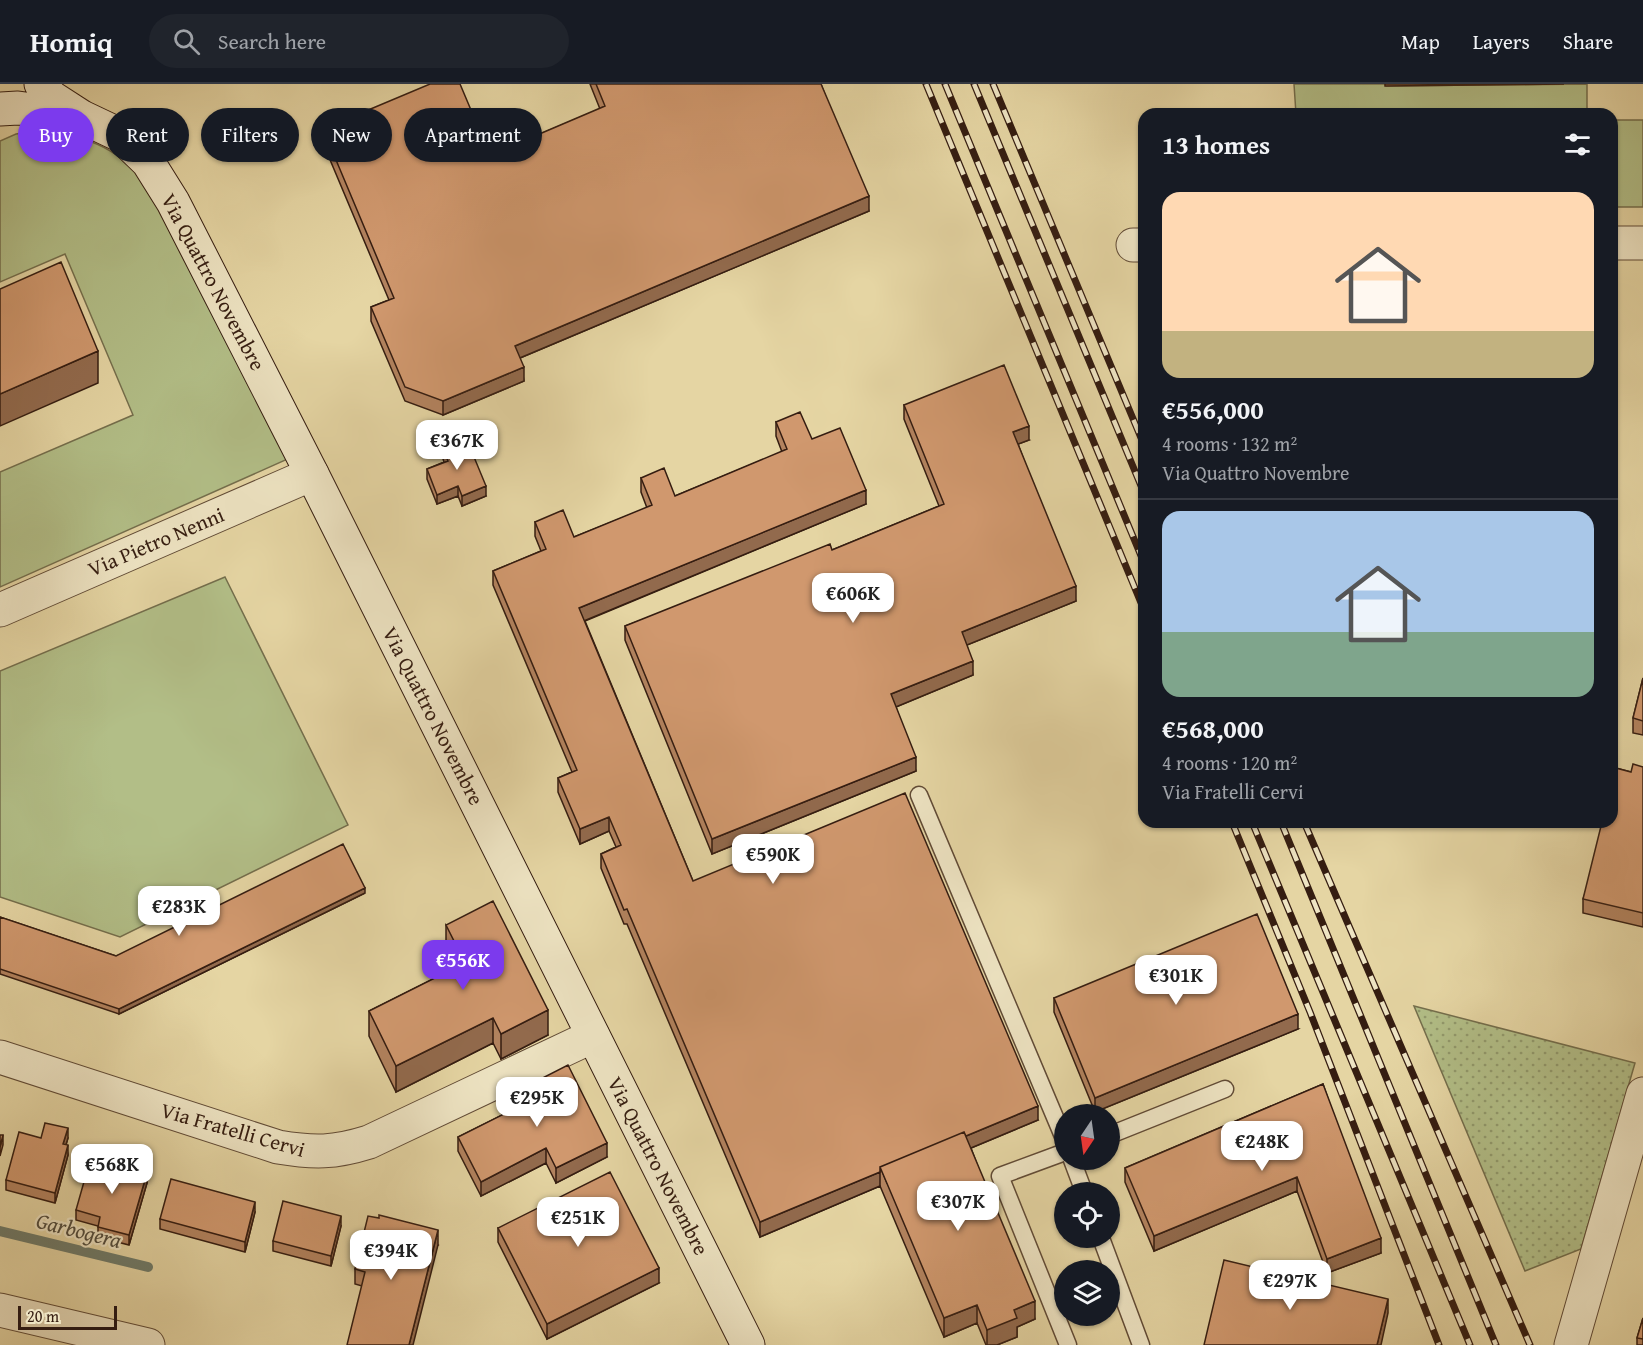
<!DOCTYPE html>
<html lang="en">
<head>
<meta charset="utf-8">
<style>
  body { margin:0; font-family:"Gentium Book Plus",serif; background:#20242c; color:#f1f3f6; height:100vh; display:flex; flex-direction:column; font-size:22px; white-space:nowrap }
  * { box-sizing:border-box; margin:0 }
  p { font-size:20px; color:#9ea1a6 }
  .icon { flex:none; width:33px; height:33px; fill:none; stroke:currentColor; stroke-width:2; stroke-linecap:round; stroke-linejoin:round }
  .map { position:relative; flex:1; overflow:hidden }
  .drawer { position:absolute; left:1138px; top:24px; width:480px; height:720px; display:flex; flex-direction:column; background:#171b24; border-radius:18px; box-shadow:0 2px 4px #0004 }
  .drawer>* { flex:none }
  .top-card { position:absolute; left:18px; top:24px; width:570px; height:54px; display:flex; gap:12px }
  .needle { width:39px; rotate:193deg }
  .buttons { position:absolute; left:1054px; top:1020px; display:grid; gap:12px }
  .buttons a { display:grid; place-items:center; width:66px; height:66px; border-radius:50%; background:#171b24; box-shadow:0 2px 4px #0004; font-size:30px }
  .scale { position:absolute; left:18px; bottom:15px; width:99px; box-sizing:border-box; padding-left:6px; border:3px solid #351d11; border-top:0; font-size:16px; line-height:21px; white-space:nowrap; color:#351d11; -webkit-text-stroke:4px #eee4c3; paint-order:stroke }
  .price { position:absolute; translate:-50% -51px; padding:0 14px; border-radius:12px; background:#fff; color:#222; font-size:20px; line-height:39px; filter:drop-shadow(0 2px 3px #0008) }
  .price::after { content:''; position:absolute; left:50%; top:36px; width:18px; height:14px; margin-left:-9px; background:inherit; clip-path:polygon(0 0,100% 0,50% 100%) }
  .price.selected { background:#7c3aed; color:#fff }
  ul { padding:0; list-style:none }
  li { display:grid; align-content:center; gap:12px; height:318px; padding:0 24px }
  li+li { border-top:2px solid #363941 }
  li span { display:grid; place-items:center; height:186px; border-radius:18px; color:#555 }
  li>.icon { margin-inline-start:auto }
  span .icon { width:108px; height:108px; fill:#fffc; stroke-width:1 }
  li b { font-size:26px }
  h2 { display:flex; justify-content:space-between; align-items:center; height:72px; padding:0 24px; font-size:26px }
  .chip { padding:0 21px; border-radius:27px; background:#171b24; box-shadow:0 2px 4px #0004; font-size:21px; line-height:54px }
  .chip.selected { background:#7c3aed; color:#fff }
  header { display:flex; align-items:center; gap:36px; box-sizing:border-box; height:84px; padding:0 30px; background:#171b24; border-bottom:2px solid #363941 }
  header strong { font-size:28px }
  nav { display:flex; gap:33px; margin-inline-start:auto; font-size:21px }
  .search { width:420px; height:54px; background:#20242c; display:flex; align-items:center; gap:15px; box-sizing:border-box; padding:0 21px; border-radius:33px; color:#9ea1a6; font-size:22px }
  .map>svg:first-child { display:block }
  .grass { fill:#b2be87; stroke:#746e4c; stroke-width:1.5 }
  .park { fill:url(#park-dots); stroke:#746e4c; stroke-width:1.5 }
  .lines { fill:none; stroke-linecap:round; stroke-linejoin:round }
  .stream { stroke:#6f7b6a; stroke-width:10 }
  .lane-casing { stroke:#614b36; stroke-width:19 }
  .street-casing { stroke:#614b36; stroke-width:35 }
  .secondary-casing { stroke:#351d11; stroke-width:35 }
  .lane { stroke:#eee4c3; stroke-width:16 }
  .street { stroke:#eee4c3; stroke-width:33 }
  .secondary { stroke:#eee4c3; stroke-width:33 }
  .rail-casing { stroke:#351d11; stroke-width:7 }
  .rail { stroke:#eee4c3; stroke-width:4.5; stroke-dasharray:14; stroke-linecap:butt }
  .wall { fill:#b3835f; stroke:#351d11; stroke-width:1.5 }
  .shaded-wall { fill:#926a4d; stroke:#351d11; stroke-width:1.5 }
  .building { fill:#d0986e; stroke:#351d11; stroke-width:1.5 }
  .labels { text-anchor:middle; stroke-width:4.5; stroke-linejoin:round; paint-order:stroke }
  .street-label { font-size:21px; fill:#351d11; stroke:#eee4c3 }
  .water-label { font-size:22px; font-style:italic; fill:#524c3d; stroke:#eee4c3 }
</style>
</head>
<body>
<header>
<strong>Homiq</strong>
<div class="search"><svg class="icon" aria-label="search" viewBox="0 0 24 24"><circle cx="10" cy="10" r="6"/><path d="M15 15l6 6"/></svg>Search here</div>
<nav><a>Map</a><a>Layers</a><a>Share</a></nav>
</header>
<div class="map">
<svg width="1643" height="1261" viewBox="0 0 1643 1261">
  <defs>
    <pattern id="park-dots" width="8" height="8" patternUnits="userSpaceOnUse" patternTransform="scale(1.5)"><rect width="8" height="8" fill="#b2be87"/><path d="M2 2h.1M6 6h.1" fill="none" stroke="#929a6d" stroke-width="1.8" stroke-linecap="round"/></pattern>
  </defs>
  <rect width="100%" height="100%" fill="#e5d5a3"/>
  <filter id="stains"><feTurbulence type="fractalNoise" baseFrequency=".00333" numOctaves="4"/><feColorMatrix values="0 0 0 0 .2 0 0 0 0 .09 0 0 0 0 .02 0 0 0 .5 -.17"/></filter>
  <radialGradient id="worn" r=".72"><stop offset=".6" stop-color="#630" stop-opacity="0"/><stop offset="1" stop-color="#630" stop-opacity=".3"/></radialGradient>
  <path class="grass" d="M1294 0H1385L1386 2 1587 0V30H1296Z
    M1613 36H1643V123H1613Z
    M46 46C100 55 124 70 159 112L290 374 0 503V388L133 331 65 170 0 198V57L16 50Z
    M225 493 348 741 120 853 0 813V587Z"/>
  <path class="park" d="M1414 922 1635 979 1581 1165 1525 1187Z"/>
  <g class="lines">
    <path class="stream" d="M0 1147 148 1183"/>
    <g class="lane-casing">
      <path id="lane" d="M919 711 1065 1057
        M1110 1051 1225 1005
        M1065 1068 1000 1092 1068 1261
        M1072 1076 1084 1108
        M1101 1154 1141 1261"/>
    </g>
    <g class="street-casing">
      <path id="street" d="M1612 159H1643
        M1133 161H1144
        M0 526 312 390
        M0 973 278 1063C314 1069 334 1069 369 1058L593 952
        M0 1226 148 1261
        M1571 1261 1643 1010"/>
    </g>
    <g class="secondary-casing">
      <path id="secondary" d="M41 0 51 13 82 33 120 51 148 78 173 118 312 390 748 1261
        M0 25 18 24 77 32"/>
    </g>
    <use href="#lane" class="lane"/>
    <use href="#street" class="street"/>
    <use href="#secondary" class="secondary"/>
    <g class="rail-casing">
      <path id="rail" d="M926 0 1144 526
        M945 0 1144 479
        M974 0 1144 409
        M993 0 1144 361
        M1232 738 1310 928 1439 1261
        M1252 738 1470 1261
        M1281 738 1496 1261
        M1304 738 1530 1261"/>
    </g>
    <use href="#rail" class="rail"/>
  </g>
  <path class="wall" d="M590 0H821L869 127 520 274 524 297 443 331 405 317 371 237V223L389 216 323 59V45L490 71 600 25Z
    M1385 0H1564L1385 2Z
    M904 321 1029 356 1018 360 1076 517 967 561 973 591 896 623 916 687 712 770 625 556V542L832 466 939 422 904 335Z
    M776 338 812 355 866 420 585 537 693 797 1038 1036 971 1064 1035 1235 1017 1243V1253L997 1261H986L977 1239 944 1253 880 1102 760 1153 627 840H624L601 784V770L616 763 609 747 580 760 558 708V694L572 688 493 501V487L541 467 535 452V438L574 453 647 424 641 408V394L675 412 782 368 776 352Z
    M443 365 486 412 462 422 458 412 437 420 427 395V385L444 378 443 375Z
    M1643 594V651L1633 649V634Z
    M1612 683 1631 688 1643 683V843L1583 829V815L1612 738Z
    M365 809 119 930 0 890V833L116 872Z
    M446 841 548 951 501 975 493 959 396 1008 369 952V927L455 884 446 866Z
    M1054 914 1298 945 1095 1028 1054 928Z
    M1323 1000 1381 1169 1327 1189 1297 1107 1154 1167 1125 1098V1084Z
    M517 1007 607 1073 556 1099 546 1079 481 1112 458 1067V1053L518 1023 517 1021Z
    M41 1054H68L66 1061 68 1071 55 1119 6 1106V1096Z
    M147 1099 129 1161 98 1153V1142L76 1136V1126Z
    M255 1128 245 1168 160 1145V1135Z
    M379 1134 438 1161 362 1202 355 1200V1185Z
    M341 1142 331 1182 273 1167V1157Z
    M498 1144 659 1199 547 1255 498 1158Z
    M1643 1234V1261H1637V1254Z"/>
  <path class="shaded-wall" d="M869 112V127L515 276V262Z
    M98 267V299L0 342V310Z
    M524 283V297L443 331V317Z
    M1029 342V356L1013 362V348Z
    M458 402V412L437 420V411Z
    M486 402V412L462 422V412Z
    M866 406V420L579 539V524Z
    M1076 502V517L962 563V548Z
    M973 577V591L891 625V610Z
    M916 673V687L712 770V755Z
    M609 733V747L580 760V745Z
    M365 804V809L119 930V925Z
    M548 926V951L501 975V950Z
    M1298 930V945L1095 1028V1014Z
    M493 934V959L396 1008V982Z
    M1038 1022V1036L887 1099 882 1087Z
    M68 1044V1054L63 1070V1060Z
    M3 1051V1061L0 1072V1063Z
    M607 1059V1073L556 1099V1084Z
    M68 1061V1071L55 1119V1109Z
    M546 1064V1079L481 1112V1098Z
    M880 1088V1102L760 1153V1138Z
    M147 1089V1099L129 1161V1151Z
    M1297 1093V1107L1154 1167V1152Z
    M255 1118V1128L245 1168V1158Z
    M341 1132V1142L331 1182V1172Z
    M438 1146V1161L413 1261H409Z
    M1381 1154V1169L1327 1189V1175Z
    M659 1184V1199L547 1255V1240Z
    M1388 1215V1229L1381 1261H1377Z
    M1035 1217V1235L1017 1243V1253L997 1261H987V1246L1014 1226Z
    M977 1221V1239L944 1253V1234Z"/>
  <path class="building" d="M430 0H460L490 71 605 22 596 0H821L869 112 515 262 524 283 443 317 405 303 371 223 394 214 323 45Z
    M61 178 98 267 0 310V205Z
    M1004 281 1029 342 1013 348 1076 502 962 548 973 577 891 610 916 673 712 755 625 542 830 460 832 466 944 420 904 321Z
    M800 328 812 355 840 344 866 406 579 524 693 797 905 709 1038 1022 966 1052 964 1048 880 1083V1088L760 1138 627 825 624 826 601 770 621 761 609 733 580 745 558 694 577 686 493 487 546 465 535 438 563 426 574 453 652 421 641 394 664 384 675 412 787 365 776 338Z
    M467 356 486 402 462 412 458 402 437 411 427 385 448 377 443 365Z
    M1643 594V637L1633 634Z
    M1633 680 1643 683V829L1583 815 1602 738H1612V729L1614 722H1612V683L1631 688Z
    M343 760 365 804 119 925 0 885V833L116 872Z
    M493 817 548 926 501 950 493 934 396 982 369 927 465 879 446 841Z
    M1257 830 1298 930 1095 1014 1054 914Z
    M568 981 607 1059 556 1084 546 1064 481 1098 458 1053 524 1020 517 1007Z
    M1323 1000 1381 1154 1327 1175 1297 1093 1154 1152 1125 1084Z
    M45 1039 68 1044 63 1060 68 1061 55 1109 6 1096 19 1048 41 1054Z
    M964 1048 1035 1217 1014 1226 1017 1234 987 1246 977 1221 944 1234 880 1083Z
    M0 1051H3L0 1063Z
    M91 1073 147 1089 129 1151 98 1143 100 1133 76 1126Z
    M610 1088 659 1184 547 1240 498 1144Z
    M171 1095 255 1118 245 1158 160 1135Z
    M283 1117 341 1132 331 1172 273 1157Z
    M379 1131 438 1146 409 1261H347L365 1188 355 1185 368 1132 379 1134Z
    M1224 1176 1388 1215 1377 1261H1204Z
    M1643 1234V1255L1637 1254Z"/>
  <g class="labels">
    <g class="street-label">
      <text transform="translate(213 198) rotate(62)" y="7">Via Quattro Novembre</text>
      <text transform="translate(156 458) rotate(-23)" y="7">Via Pietro Nenni</text>
      <text transform="translate(433 632) rotate(63)" y="7">Via Quattro Novembre</text>
      <text transform="translate(233 1046) rotate(16)" y="7">Via Fratelli Cervi</text>
      <text transform="translate(658 1082) rotate(63)" y="7">Via Quattro Novembre</text>
    </g>
    <g class="water-label">
      <text transform="translate(79 1146) rotate(14)" y="8">Garbogera</text>
    </g>
  </g>
  <rect width="100%" height="100%" filter="url(#stains)"/>
  <rect width="100%" height="100%" fill="url(#worn)"/>
</svg>
<div class="buttons">
<a><svg class="needle" viewBox="-14 -14 28 28"><path d="M0-13l5 13h-10z" fill="#e53935"/><path d="M0 13l5-13h-10z" fill="#9ea1a6"/></svg></a>
<a><svg class="icon" aria-label="locate" viewBox="0 0 24 24"><circle cx="12" cy="12" r="6"/><path d="M12 2v4M12 18v4M2 12h4M18 12h4"/></svg></a>
<a><svg class="icon" aria-label="layers" viewBox="0 0 24 24"><path d="M12 4l9 5-9 5-9-5zM3 14l9 5 9-5"/></svg></a>
</div>
<div class="scale">20 m</div>
<b class="price" style="left:457px;top:387px">€367K</b>
<b class="price" style="left:853px;top:540px">€606K</b>
<b class="price" style="left:773px;top:801px">€590K</b>
<b class="price" style="left:179px;top:853px">€283K</b>
<b class="price selected" style="left:463px;top:907px">€556K</b>
<b class="price" style="left:1176px;top:922px">€301K</b>
<b class="price" style="left:537px;top:1044px">€295K</b>
<b class="price" style="left:1262px;top:1088px">€248K</b>
<b class="price" style="left:112px;top:1111px">€568K</b>
<b class="price" style="left:958px;top:1148px">€307K</b>
<b class="price" style="left:578px;top:1164px">€251K</b>
<b class="price" style="left:391px;top:1197px">€394K</b>
<b class="price" style="left:1290px;top:1227px">€297K</b>
<div class="top-card">
<a class="chip selected">Buy</a>
<a class="chip">Rent</a>
<a class="chip">Filters</a>
<a class="chip">New</a>
<a class="chip">Apartment</a>
</div>
<section class="drawer">
<h2>13 homes<svg class="icon" aria-label="filters" viewBox="0 0 24 24"><path d="M4 7h16M4 17h16"/><circle cx="9" cy="7" r="2"/><circle cx="15" cy="17" r="2"/></svg></h2>
<ul>
<li><span style="background:linear-gradient(#ffd9b3 75%,#c2b280 0)"><svg class="icon" aria-label="home" viewBox="0 0 24 24"><path d="M3 11l9-7 9 7M6 9v11h12V9"/></svg></span><div><b>€556,000</b><p>4 rooms · 132 m²</p><p>Via Quattro Novembre</p></div></li>
<li><span style="background:linear-gradient(#a9c7e8 65%,#7fa58c 0)"><svg class="icon" aria-label="home" viewBox="0 0 24 24"><path d="M3 11l9-7 9 7M6 9v11h12V9"/></svg></span><div><b>€568,000</b><p>4 rooms · 120 m²</p><p>Via Fratelli Cervi</p></div></li>
</ul>
</section>
</div>
</body>
</html>
